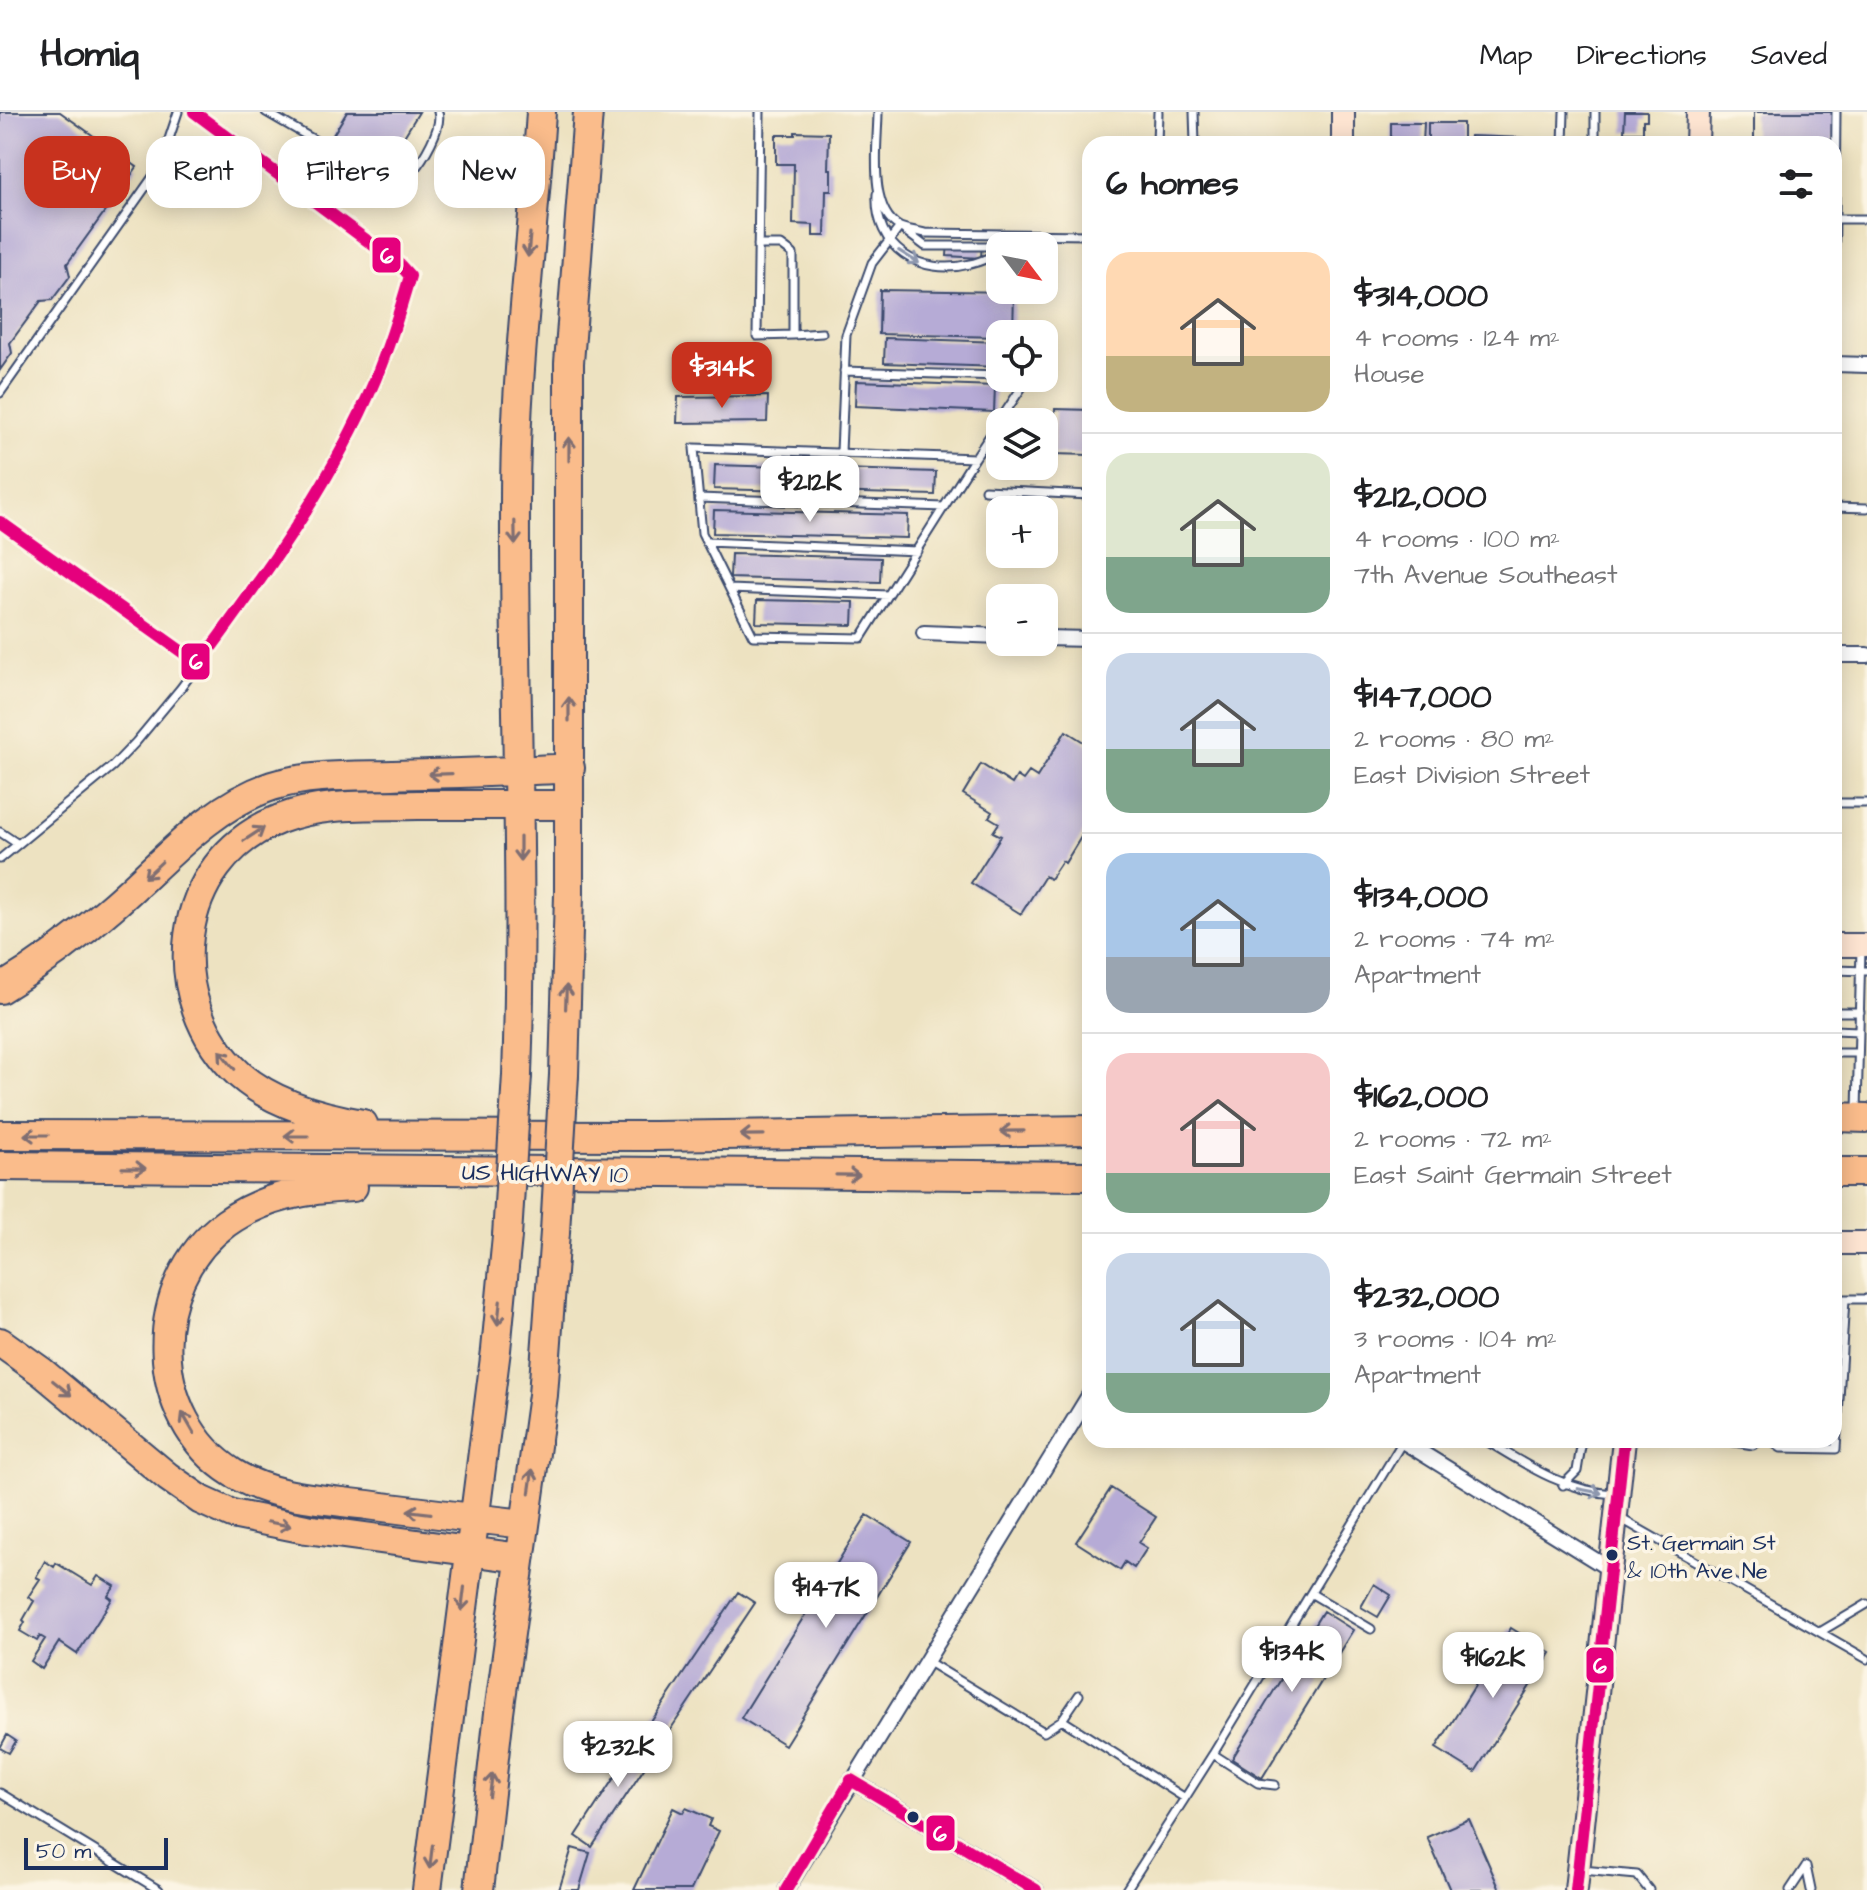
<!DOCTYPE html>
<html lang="en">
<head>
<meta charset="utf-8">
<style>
  body { margin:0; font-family:"Architects Daughter",sans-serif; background:#f2f2f2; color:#202124; height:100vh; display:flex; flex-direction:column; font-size:30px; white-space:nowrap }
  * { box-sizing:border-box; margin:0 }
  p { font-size:26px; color:#757577 }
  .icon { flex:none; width:44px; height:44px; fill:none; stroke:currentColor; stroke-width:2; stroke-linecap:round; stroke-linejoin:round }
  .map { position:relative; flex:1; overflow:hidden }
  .details { position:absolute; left:1082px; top:24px; width:760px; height:1312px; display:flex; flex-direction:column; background:#fff; border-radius:24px; box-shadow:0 4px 20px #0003 }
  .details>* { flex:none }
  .top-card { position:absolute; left:24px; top:24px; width:760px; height:72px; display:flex; gap:16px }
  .needle { width:52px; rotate:122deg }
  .controls { position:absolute; left:986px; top:120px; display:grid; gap:16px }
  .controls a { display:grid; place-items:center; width:72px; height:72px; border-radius:16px; background:#fff; box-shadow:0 4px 20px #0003; font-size:40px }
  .scale { position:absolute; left:24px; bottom:20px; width:144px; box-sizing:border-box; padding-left:8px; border:4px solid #1b2f5e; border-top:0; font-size:22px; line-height:28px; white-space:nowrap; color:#1b2f5e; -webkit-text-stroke:6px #fcf5e5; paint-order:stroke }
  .price { position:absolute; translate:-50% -68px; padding:0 18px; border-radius:16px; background:#fff; color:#222; font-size:26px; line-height:52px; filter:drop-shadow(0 2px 4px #0008) }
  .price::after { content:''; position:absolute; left:50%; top:48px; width:24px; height:18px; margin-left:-12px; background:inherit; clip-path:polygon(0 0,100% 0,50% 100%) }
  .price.on { background:#c8321e; color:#fff }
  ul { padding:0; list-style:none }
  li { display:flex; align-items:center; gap:24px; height:200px; padding:0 24px }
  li+li { border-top:2px solid #e0e0e0 }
  li span { display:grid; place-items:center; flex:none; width:224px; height:160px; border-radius:24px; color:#555 }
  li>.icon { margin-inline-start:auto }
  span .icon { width:96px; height:96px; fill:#fffc; stroke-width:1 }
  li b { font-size:34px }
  h2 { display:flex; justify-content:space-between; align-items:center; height:96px; padding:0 24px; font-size:34px }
  .pill { padding:0 28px; border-radius:24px; background:#fff; box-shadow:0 4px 20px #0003; font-size:28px; line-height:72px }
  .pill.on { background:#c8321e; color:#fff }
  header { display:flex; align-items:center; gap:48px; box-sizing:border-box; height:112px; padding:0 40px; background:#fff; border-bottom:2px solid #e0e0e0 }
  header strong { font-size:38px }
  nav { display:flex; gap:44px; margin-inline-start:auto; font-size:28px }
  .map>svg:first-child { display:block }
  .building { fill:#b6abd6 }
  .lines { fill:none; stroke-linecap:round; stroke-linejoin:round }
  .lane-casing { stroke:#3a4a6d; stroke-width:11 }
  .street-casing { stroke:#3a4a6d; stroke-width:18 }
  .secondary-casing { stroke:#3a4a6d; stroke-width:26 }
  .highway-casing { stroke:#3a4a6d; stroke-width:32 }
  .lane { stroke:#fff; stroke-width:7 }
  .street { stroke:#fff; stroke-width:14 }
  .secondary { stroke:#fde4d1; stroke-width:22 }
  .highway { stroke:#fabc8b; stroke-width:28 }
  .highway-bridge-casing { stroke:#3a4a6d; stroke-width:32; stroke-linecap:butt }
  .highway-bridge { stroke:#fabc8b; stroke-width:28 }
  .bus-1-casing { stroke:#fcf5e5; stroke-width:18 }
  .bus-1 { stroke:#e5007d; stroke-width:12 }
  .oneway { stroke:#7f6e72 }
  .oneway2 { stroke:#8d97ae }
  .bus-dot { fill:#1b2f5e; stroke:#fcf5e5; stroke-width:3 }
  .labels { text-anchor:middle; stroke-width:7; stroke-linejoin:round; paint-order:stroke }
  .bus-label { font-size:22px; fill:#1b2f5e; stroke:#fcf5e5; text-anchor:start }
  .street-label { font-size:24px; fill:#1b2f5e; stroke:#fcf5e5 }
  .line-badge { stroke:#fcf5e5; stroke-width:3 }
  .badge-label { font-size:22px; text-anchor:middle; font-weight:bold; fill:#fff }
</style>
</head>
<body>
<header>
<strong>Homiq</strong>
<nav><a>Map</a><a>Directions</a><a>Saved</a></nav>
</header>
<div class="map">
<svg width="1867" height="1778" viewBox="0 0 1867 1778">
  <rect width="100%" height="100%" fill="#fcf5e5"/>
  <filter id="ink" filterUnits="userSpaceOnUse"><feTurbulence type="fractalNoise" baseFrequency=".0125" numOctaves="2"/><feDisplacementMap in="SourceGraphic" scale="16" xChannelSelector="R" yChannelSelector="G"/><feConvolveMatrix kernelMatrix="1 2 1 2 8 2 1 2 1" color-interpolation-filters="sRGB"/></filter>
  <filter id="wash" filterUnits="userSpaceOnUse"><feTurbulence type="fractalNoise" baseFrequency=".006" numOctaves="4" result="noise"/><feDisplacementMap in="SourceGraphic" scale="32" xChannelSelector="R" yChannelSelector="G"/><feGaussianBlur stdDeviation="1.8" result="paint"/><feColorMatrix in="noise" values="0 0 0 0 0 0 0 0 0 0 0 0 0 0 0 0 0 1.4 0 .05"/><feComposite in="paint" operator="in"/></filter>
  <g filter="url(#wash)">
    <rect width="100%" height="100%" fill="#ede2c1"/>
    <g id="blocks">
      <path class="building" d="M0 0H60L137 55 67 152 70 164 52 188 41 189 10 231 12 241 0 258Z
        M347 0H419L386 54 333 23Z
        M1625 0H1647V8H1643V20H1624Z
        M1754 0H1834L1833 32H1754Z
        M1391 11H1424L1423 32H1391Z
        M1428 11H1463V32H1428Z
        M795 20 829 21 828 57H831V78H826L825 124H813V113L793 112 794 52H776V23H795Z
        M1470 24 1525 26 1524 32H1469Z
        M948 130H982L981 146 947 144Z
        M880 178 1014 180 1013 222H1000V225L879 222Z
        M885 226 1000 230V255L884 251Z
        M856 269 995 274 994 300 855 294Z
        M768 284 767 310 677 311 678 285Z
        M1055 297 1090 298V343L1053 342Z
        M715 353 936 360 935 383 714 377Z
        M714 398 908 403 907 426 713 421Z
        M731 442 881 446 880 470 730 466Z
        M757 488 854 490 853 513 756 511Z
        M1066 619 1090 634V703L1086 710 1089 712 1065 751 1062 749 1050 767 1045 764 1021 802 971 771 1001 724 993 720 999 711 989 705 992 700 963 682 981 652 1012 672 1017 664 1023 668 1029 660 1037 665Z
        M1111 1376 1156 1405 1139 1431 1147 1436 1134 1456 1125 1450 1120 1458 1076 1430Z
        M867 1403 911 1430 785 1633 741 1606Z
        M45 1449 54 1455 56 1451 92 1473 98 1464 115 1474 108 1484 112 1487 77 1542 59 1530 42 1557 31 1549 45 1527 40 1524 37 1529 20 1519 25 1510 23 1508 34 1489 28 1485 40 1467 36 1465Z
        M1374 1472 1391 1483 1378 1505 1361 1495Z
        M738 1480 755 1491 666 1624 649 1613Z
        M1323 1499 1353 1518 1262 1666 1232 1647Z
        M1511 1516 1551 1541 1475 1660 1436 1636Z
        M644 1620 661 1631 592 1735 576 1724Z
        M7 1623 16 1629 9 1641 0 1636Z
        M673 1696 683 1701 686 1696 711 1707 708 1714 719 1719 691 1778H634Z
        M1469 1707 1500 1778H1450L1427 1725Z
        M572 1736 590 1741 579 1778H559Z"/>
    </g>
  </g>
  <g filter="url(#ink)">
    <use href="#blocks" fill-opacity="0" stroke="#3a4a6d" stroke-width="2"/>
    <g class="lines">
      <g class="lane-casing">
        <path id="lane" d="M266 0 387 70C396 69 405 67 412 60 423 48 443 15 438 0
          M878 0C878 31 867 97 900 115 907 118 918 119 925 121L1090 123
          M1194 0 1195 32
          M1157 32 1158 0
          M1563 32 1564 0
          M1595 32V0
          M877 82C874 136 920 165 970 152 980 150 990 145 1000 141
          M1835 107H1867
          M758 133H781L793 142V223L757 224 760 0
          M1001 134 1026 124
          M1019 134 1043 125
          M1834 198 1836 0
          M793 223 822 221
          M844 259 1000 264
          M0 281 152 66 163 45 178 0
          M694 336 975 346 861 526 753 524 702 421Z
          M841 340 846 223 872 151 900 115 925 134H1000
          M975 346 1028 266
          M985 378 1090 383
          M699 386 944 395
          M1834 395 1867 396
          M0 410 199 552
          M706 430 917 439
          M730 477 888 483
          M1834 691H1867
          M0 720 18 732
          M0 747 113 654 136 630 180 577 254 478 283 437 357 308 406 181 410 164 400 153 194 0
          M1834 858 1867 859
          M1834 900H1860
          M1834 918 1859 919
          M1834 941H1858
          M1857 999 1861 836
          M1834 1187H1867
          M1485 1328C1526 1353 1565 1379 1614 1382
          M1722 1328 1753 1333 1762 1328
          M1769 1328 1781 1336 1836 1337 1845 1187
          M1563 1373 1577 1359 1582 1328
          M1618 1405 1867 1547
          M1312 1482 1371 1517
          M1820 1520 1867 1492
          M925 1548 1044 1620 1062 1608
          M1079 1583 1062 1608 1185 1686 1213 1642
          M1275 1673 1258 1671 1213 1642 1403 1329
          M0 1681 159 1778
          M1806 1754 1811 1778
          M1582 1758 1637 1763 1649 1778
          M1126 1778 1185 1686
          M1790 1778 1806 1754"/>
      </g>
      <g class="street-casing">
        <path id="street" d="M1834 252 1867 253
          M924 521 1000 524
          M1044 526 1090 527
          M1834 543H1867
          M1401 1328 1611 1458
          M851 1668 1036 1778
          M786 1778 1090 1282"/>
      </g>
      <g class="secondary-casing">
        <path id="secondary" d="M1343 32V0
          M1697 32 1698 0
          M1834 833H1867
          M1834 1131H1867
          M1576 1778 1624 1328"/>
      </g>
      <g class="highway-casing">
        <path id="highway" d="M0 877C40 853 78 825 113 794 163 751 207 696 272 674 310 662 354 664 393 663 452 661 511 660 570 656
          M517 963C524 771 514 579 515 387 515 257 533 129 541 0
          M564 963 569 782V251L588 0
          M1834 1005 1867 1006
          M363 1012C321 1005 273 992 240 963 159 889 172 749 280 707 322 690 373 694 418 693 468 693 519 693 569 693
          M0 1023 654 1024 1090 1018
          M0 1054 1090 1064
          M1834 1060H1867
          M353 1075C307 1077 264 1084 226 1111 144 1171 147 1307 233 1361 272 1386 323 1387 368 1393 420 1400 472 1406 525 1412
          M0 1230 42 1260 168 1365 201 1388 232 1402 306 1417 520 1446
          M427 1778 496 1238 507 1124
          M479 1778 499 1601 543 1283 555 1120"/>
      </g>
      <use href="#lane" class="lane"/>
      <use href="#street" class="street"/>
      <use href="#secondary" class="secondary"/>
      <use href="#highway" class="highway"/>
      <g class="highway-bridge-casing">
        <path id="highway-bridge" d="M555 1120 564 963
          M507 1124 517 963"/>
      </g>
      <use href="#highway-bridge" class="highway-bridge"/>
      <g class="bus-1-casing">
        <path id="bus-1" d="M0 410 199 552C265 463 332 371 375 268 389 234 400 199 410 164L400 153 194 0
          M786 1778 851 1668 1036 1778
          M1576 1778 1624 1328"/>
      </g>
      <use href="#bus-1" class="bus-1"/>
    </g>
    <defs><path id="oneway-shaft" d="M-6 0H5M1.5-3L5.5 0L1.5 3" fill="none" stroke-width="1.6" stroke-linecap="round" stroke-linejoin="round" transform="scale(2)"/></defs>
    <g class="oneway">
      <use href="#oneway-shaft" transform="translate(529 133) rotate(95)"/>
      <use href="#oneway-shaft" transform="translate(569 337) rotate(-90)"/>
      <use href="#oneway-shaft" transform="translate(515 421) rotate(89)"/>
      <use href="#oneway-shaft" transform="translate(569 597) rotate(-90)"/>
      <use href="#oneway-shaft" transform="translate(440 662) rotate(178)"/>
      <use href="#oneway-shaft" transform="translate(254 722) rotate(-33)"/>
      <use href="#oneway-shaft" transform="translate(520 737) rotate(90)"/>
      <use href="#oneway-shaft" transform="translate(153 758) rotate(137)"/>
      <use href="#oneway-shaft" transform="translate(566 885) rotate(-88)"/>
      <use href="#oneway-shaft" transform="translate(227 948) rotate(-130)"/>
      <use href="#oneway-shaft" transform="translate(1012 1019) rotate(179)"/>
      <use href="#oneway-shaft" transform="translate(36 1023) rotate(-180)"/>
      <use href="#oneway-shaft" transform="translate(752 1023) rotate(179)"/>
      <use href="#oneway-shaft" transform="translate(296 1024) rotate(-180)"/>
      <use href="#oneway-shaft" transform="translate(134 1056) rotate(1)"/>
      <use href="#oneway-shaft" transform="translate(848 1063) rotate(1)"/>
      <use href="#oneway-shaft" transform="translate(499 1201) rotate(96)"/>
      <use href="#oneway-shaft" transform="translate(62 1276) rotate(39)"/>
      <use href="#oneway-shaft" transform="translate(188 1311) rotate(-120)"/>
      <use href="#oneway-shaft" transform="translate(531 1369) rotate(-82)"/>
      <use href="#oneway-shaft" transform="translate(419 1400) rotate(-173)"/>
      <use href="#oneway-shaft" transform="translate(279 1412) rotate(11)"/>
      <use href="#oneway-shaft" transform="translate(463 1487) rotate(97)"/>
      <use href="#oneway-shaft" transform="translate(491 1673) rotate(-83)"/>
      <use href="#oneway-shaft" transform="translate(431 1745) rotate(97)"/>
    </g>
    <g class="oneway2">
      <use href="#oneway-shaft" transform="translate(909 145) rotate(32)"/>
      <use href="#oneway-shaft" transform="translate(1590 1379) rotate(11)"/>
    </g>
  </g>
  <g class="bus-dot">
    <circle cx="1612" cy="1443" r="7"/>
    <circle cx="913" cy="1705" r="7"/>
  </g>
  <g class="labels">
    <g class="bus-label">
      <text x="1627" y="1438">St. Germain St<tspan x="1627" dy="28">&amp; 10th Ave Ne</tspan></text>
    </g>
    <g class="street-label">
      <text transform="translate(545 1061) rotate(1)" y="8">US HIGHWAY 10</text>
    </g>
  </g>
  <g class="line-badge">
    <rect x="371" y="124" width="31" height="38" rx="8" fill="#e5007d"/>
    <rect x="180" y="530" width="31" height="39" rx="8" fill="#e5007d"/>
    <rect x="1585" y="1534" width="30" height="38" rx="8" fill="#e5007d"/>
    <rect x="925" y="1702" width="31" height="38" rx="8" fill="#e5007d"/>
  </g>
  <g class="badge-label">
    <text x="387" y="151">6</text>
    <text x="196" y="557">6</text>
    <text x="1600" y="1561">6</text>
    <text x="940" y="1729">6</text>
  </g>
</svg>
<div class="controls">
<a><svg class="needle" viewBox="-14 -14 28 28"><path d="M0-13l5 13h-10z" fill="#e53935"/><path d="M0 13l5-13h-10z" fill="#757577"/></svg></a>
<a><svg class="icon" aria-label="locate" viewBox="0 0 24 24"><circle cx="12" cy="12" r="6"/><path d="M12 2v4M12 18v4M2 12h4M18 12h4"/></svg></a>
<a><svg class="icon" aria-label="layers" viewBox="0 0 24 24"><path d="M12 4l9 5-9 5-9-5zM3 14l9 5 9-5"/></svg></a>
<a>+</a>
<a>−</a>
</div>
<div class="scale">50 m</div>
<b class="price on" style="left:722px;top:298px">$314K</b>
<b class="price" style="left:810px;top:412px">$212K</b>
<b class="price" style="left:826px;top:1518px">$147K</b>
<b class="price" style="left:1292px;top:1582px">$134K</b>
<b class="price" style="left:1493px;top:1588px">$162K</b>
<b class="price" style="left:618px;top:1677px">$232K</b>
<div class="top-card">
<a class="pill on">Buy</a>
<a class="pill">Rent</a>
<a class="pill">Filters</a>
<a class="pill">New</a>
</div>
<section class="details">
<h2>6 homes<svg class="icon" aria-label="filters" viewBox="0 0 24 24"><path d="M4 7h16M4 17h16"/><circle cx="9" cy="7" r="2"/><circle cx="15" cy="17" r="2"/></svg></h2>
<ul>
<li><span style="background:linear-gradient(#ffd9b3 65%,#c2b280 0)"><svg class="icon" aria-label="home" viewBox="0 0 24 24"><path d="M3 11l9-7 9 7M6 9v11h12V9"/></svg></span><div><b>$314,000</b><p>4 rooms · 124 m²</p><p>House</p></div></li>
<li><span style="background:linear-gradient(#dfe7d0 65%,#7fa58c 0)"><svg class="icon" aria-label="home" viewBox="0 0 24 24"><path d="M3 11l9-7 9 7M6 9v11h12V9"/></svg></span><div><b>$212,000</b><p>4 rooms · 100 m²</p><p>7th Avenue Southeast</p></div></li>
<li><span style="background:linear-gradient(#c9d6e8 60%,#7fa58c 0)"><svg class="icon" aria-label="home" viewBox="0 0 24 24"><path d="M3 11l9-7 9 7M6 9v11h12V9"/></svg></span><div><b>$147,000</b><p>2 rooms · 80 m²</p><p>East Division Street</p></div></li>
<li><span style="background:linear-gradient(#a9c7e8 65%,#9aa5b1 0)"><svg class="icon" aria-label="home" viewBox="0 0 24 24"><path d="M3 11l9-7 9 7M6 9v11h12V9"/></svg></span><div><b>$134,000</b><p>2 rooms · 74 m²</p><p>Apartment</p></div></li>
<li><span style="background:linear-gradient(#f6c9c9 75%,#7fa58c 0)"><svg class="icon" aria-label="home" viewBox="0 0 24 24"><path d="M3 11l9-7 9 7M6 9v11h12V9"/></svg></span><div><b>$162,000</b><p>2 rooms · 72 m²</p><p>East Saint Germain Street</p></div></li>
<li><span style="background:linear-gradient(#c9d6e8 75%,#7fa58c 0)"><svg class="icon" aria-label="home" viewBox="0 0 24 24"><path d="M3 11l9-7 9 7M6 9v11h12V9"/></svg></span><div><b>$232,000</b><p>3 rooms · 104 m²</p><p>Apartment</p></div></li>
</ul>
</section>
</div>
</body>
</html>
